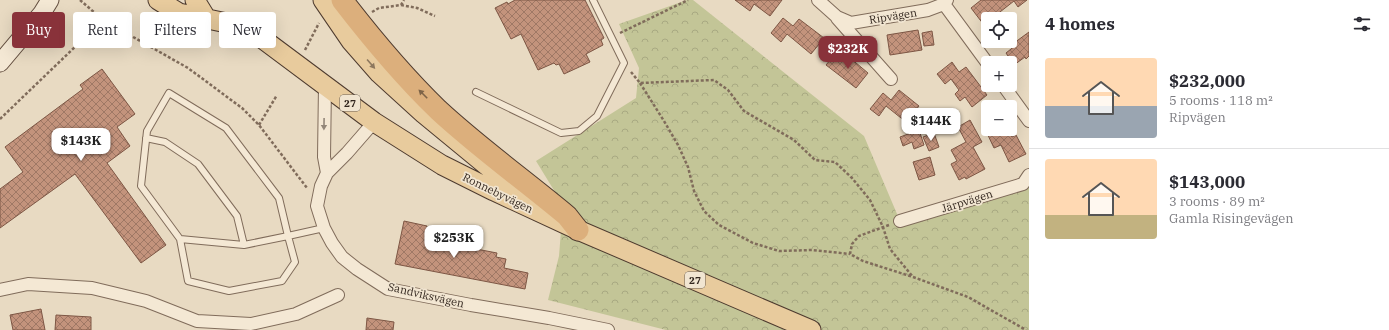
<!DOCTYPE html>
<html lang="en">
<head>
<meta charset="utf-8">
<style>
  body { margin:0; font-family:"IBM Plex Serif",serif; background:#f7f7f7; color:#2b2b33; height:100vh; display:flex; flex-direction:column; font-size:15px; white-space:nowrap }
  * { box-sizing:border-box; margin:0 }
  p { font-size:13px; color:#7c7c81 }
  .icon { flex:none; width:22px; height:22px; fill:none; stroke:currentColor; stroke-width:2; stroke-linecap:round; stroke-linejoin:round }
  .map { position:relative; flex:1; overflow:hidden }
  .side { display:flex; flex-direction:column; background:#fff; width:360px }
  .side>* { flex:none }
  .hud { position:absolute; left:12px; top:12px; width:380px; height:36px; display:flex; gap:8px }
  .buttons { position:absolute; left:981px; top:12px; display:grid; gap:8px }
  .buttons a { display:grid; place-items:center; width:36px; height:36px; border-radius:4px; background:#fff; box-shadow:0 4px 16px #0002; font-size:20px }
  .price { position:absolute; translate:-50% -34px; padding:0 9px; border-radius:8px; background:#fff; color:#222; font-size:13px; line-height:26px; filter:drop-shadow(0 1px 2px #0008) }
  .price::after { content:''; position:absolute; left:50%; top:24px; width:12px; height:9px; margin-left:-6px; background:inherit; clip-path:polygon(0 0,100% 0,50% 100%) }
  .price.active { background:#89323a; color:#fff }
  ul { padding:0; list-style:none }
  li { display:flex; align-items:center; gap:12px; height:100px; padding:0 16px }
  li+li { border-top:1px solid #e1e1e2 }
  li span { display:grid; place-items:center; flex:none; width:112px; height:80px; border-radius:4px; color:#555 }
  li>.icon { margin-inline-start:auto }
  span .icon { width:48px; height:48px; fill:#fffc; stroke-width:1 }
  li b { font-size:17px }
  h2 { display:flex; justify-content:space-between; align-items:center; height:48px; padding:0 16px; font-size:17px }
  .pill { padding:0 14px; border-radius:4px; background:#fff; box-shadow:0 4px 16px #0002; font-size:14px; line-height:36px }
  .pill.active { background:#89323a; color:#fff }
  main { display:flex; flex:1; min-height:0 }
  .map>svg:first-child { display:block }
  .forest { fill:url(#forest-crowns) }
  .building { fill:url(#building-cross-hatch); stroke:#7d5644 }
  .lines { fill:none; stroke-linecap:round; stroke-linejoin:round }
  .service-casing { stroke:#806c5b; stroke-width:8 }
  .minor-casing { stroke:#806c5b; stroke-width:14 }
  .secondary-casing { stroke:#624d3e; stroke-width:19 }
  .primary-casing { stroke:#4e3b2f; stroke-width:21 }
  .trunk-casing { stroke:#4e3b2f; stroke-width:23 }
  .path { stroke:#806c5b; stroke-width:2.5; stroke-dasharray:3 2; stroke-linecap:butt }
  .service { stroke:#f4e8d4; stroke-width:6 }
  .minor { stroke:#f4e8d4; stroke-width:12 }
  .secondary { stroke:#f4e8d4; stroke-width:17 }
  .primary { stroke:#e8cb9d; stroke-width:19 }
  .trunk { stroke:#dcaf7c; stroke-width:21 }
  .oneway { fill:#8d785e }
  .oneway2 { fill:#7e6448 }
  .oneway3 { fill:#938779 }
  .labels { text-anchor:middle; stroke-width:3.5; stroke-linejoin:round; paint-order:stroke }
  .shield { fill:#f1e5d1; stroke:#6b5f54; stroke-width:1 }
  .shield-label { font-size:10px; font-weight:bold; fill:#32261e }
  .street-label { font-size:11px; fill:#32261e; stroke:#f1e5d1 }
</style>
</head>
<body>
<main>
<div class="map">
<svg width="1029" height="330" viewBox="0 0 1029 330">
  <defs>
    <pattern id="forest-crowns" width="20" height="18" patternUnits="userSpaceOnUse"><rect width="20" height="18" fill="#c3c597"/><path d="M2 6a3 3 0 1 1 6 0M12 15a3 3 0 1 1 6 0" fill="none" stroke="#a8a982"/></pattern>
    <pattern id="building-cross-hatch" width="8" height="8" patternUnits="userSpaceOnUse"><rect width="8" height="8" fill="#c3937c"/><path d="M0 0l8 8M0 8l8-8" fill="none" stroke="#9f7865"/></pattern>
  </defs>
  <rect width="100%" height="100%" fill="#e8dac2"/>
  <path class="forest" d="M687 0H693L864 136 900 221 1023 184 1029 175V330H666L548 300 559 256 563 205 536 161 636 98 639 68 619 24Z"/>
  <path class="building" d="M515 0H585L604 38 601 40 603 45 586 54 590 62 564 74 559 64 556 65 554 63 538 70 521 34 511 39 495 8 507 2 508 4Z
    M735 0H782L770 16 754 4 750 11Z
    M981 0H1027L1018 7 1014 1 991 19H988V22L984 25 971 8Z
    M783 18 793 26 799 19 824 38 811 54 787 34 781 42 771 33Z
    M918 30 922 50 890 55 887 35Z
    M932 31 934 45 924 46 922 33Z
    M1029 32V56L1026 59 1025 57 1014 65 1006 53 1016 45 1014 43Z
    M836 53 846 61 849 57 868 73 856 88 826 65Z
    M952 62 959 72 966 67 987 95 972 107 965 97 960 101 955 94 959 90 951 79 945 84 937 74Z
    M102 69 135 114 117 127 130 146 107 163 166 245 141 263 75 174 0 228V189L23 172 5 147 83 89 80 85Z
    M899 90 919 106 906 122 886 106 879 116 870 109 883 93 891 100Z
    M970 120 982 142 973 147 985 169 966 179 965 177 959 180 951 164 957 161 951 150 966 142 958 127Z
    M942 123 944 129 935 133 933 126Z
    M989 129H1007L1012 137 1016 135 1026 154 1009 162 1001 145 994 148 986 131Z
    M919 130 924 145 914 149 912 142 903 146 900 137Z
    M934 133 939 147 929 151 923 137Z
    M930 157 935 175 919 180 913 162Z
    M404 221 427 226 425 237 440 240V242L497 253 496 257 506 259 504 268 528 273 525 289 395 264Z
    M41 309 45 330H13L10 315Z
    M56 315 91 317V330H55Z
    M367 318 394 322 393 330H366Z"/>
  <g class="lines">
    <g class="service-casing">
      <path id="service" d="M476 92 561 133 579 131 597 116 624 63 593 0
        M146 138 165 142 198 164 237 216 244 245
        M180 239 188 281 229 291 282 281 295 262 288 236 244 245 180 239 141 186 147 131 169 93 226 128 279 198 288 236 324 228"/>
    </g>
    <g class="minor-casing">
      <path id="minor" d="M818 0 837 17 851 23 928 10 944 4 947 0
        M944 4 988 64
        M837 18 891 79
        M325 85 324 157 327 173
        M1003 85 1029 121
        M374 122 347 153 327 173 321 186 317 206 324 228 332 243 342 257 357 269 388 289 471 305 549 318 608 330
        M900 221 1023 184 1029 175
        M0 290 28 284 92 288 146 301 197 321 251 324 296 314 338 295"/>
    </g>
    <g class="secondary-casing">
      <path id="secondary" d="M0 63 42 13 50 0"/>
    </g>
    <g class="primary-casing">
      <path id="primary" d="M158 0 179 13 241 26 256 34 374 122 442 165 494 191 578 230 811 330
        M195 0 206 18
        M323 0 351 41 379 73 424 114 530 201"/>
    </g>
    <g class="trunk-casing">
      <path id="trunk" d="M342 0C372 39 403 76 438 110 479 148 524 180 567 216L578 230"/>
    </g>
    <path class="path" d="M80 0 103 20 188 68 242 108 259 125 307 188
      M401 5 417 8 435 16
      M372 12 379 8 401 5 404 0
      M620 33 688 0
      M305 50 319 23
      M631 72 640 83 714 80 728 90 744 111 794 140 815 160 835 162 852 178 870 200 883 227 890 249 913 277
      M640 83 664 121 678 145 688 167 694 191 704 211 719 225 753 243 779 251 812 250 850 254
      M0 119 103 20
      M259 125 277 95
      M889 225 859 236 852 244 850 254 863 261 913 277 968 297 1026 330"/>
    <use href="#service" class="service"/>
    <use href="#minor" class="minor"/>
    <use href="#secondary" class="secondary"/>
    <use href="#primary" class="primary"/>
    <use href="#trunk" class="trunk"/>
  </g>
  <defs><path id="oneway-solid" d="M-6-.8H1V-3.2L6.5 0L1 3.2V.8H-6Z"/></defs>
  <use class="oneway" href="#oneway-solid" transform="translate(371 64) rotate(49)"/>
  <use class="oneway2" href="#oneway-solid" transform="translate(423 94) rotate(-135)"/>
  <use class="oneway3" href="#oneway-solid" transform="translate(324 124) rotate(91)"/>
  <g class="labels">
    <g class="shield">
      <rect x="340" y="95" width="20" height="16" rx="3"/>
      <rect x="685" y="272" width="20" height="16" rx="3"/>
    </g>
    <g class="shield-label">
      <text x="350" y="107">27</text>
      <text x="695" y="284">27</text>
    </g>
    <g class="street-label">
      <text transform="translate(893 16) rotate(-9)" y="4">Ripvägen</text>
      <text transform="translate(498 193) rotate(26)" y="4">Ronnebyvägen</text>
      <text transform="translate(967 201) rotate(-17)" y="4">Järpvägen</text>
      <text transform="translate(426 295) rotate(13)" y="4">Sandviksvägen</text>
    </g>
  </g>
</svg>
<div class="buttons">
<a><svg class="icon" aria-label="locate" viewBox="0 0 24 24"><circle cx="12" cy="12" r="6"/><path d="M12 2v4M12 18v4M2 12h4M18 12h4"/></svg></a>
<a>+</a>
<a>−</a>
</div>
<b class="price active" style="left:848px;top:70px">$232K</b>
<b class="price" style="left:931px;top:142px">$144K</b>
<b class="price" style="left:81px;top:162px">$143K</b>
<b class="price" style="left:454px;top:259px">$253K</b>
<div class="hud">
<a class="pill active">Buy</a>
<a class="pill">Rent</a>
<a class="pill">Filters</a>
<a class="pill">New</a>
</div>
</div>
<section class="side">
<h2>4 homes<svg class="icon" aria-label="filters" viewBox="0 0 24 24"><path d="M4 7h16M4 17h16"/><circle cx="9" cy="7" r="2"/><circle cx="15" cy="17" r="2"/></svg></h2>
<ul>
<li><span style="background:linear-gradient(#ffd9b3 60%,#9aa5b1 0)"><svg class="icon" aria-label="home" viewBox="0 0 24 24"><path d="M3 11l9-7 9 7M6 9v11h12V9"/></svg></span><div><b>$232,000</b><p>5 rooms · 118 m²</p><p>Ripvägen</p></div></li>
<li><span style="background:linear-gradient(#ffd9b3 70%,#c2b280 0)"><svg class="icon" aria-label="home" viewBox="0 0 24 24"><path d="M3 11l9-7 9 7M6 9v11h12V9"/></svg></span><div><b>$143,000</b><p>3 rooms · 89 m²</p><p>Gamla Risingevägen</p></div></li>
</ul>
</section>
</main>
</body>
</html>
